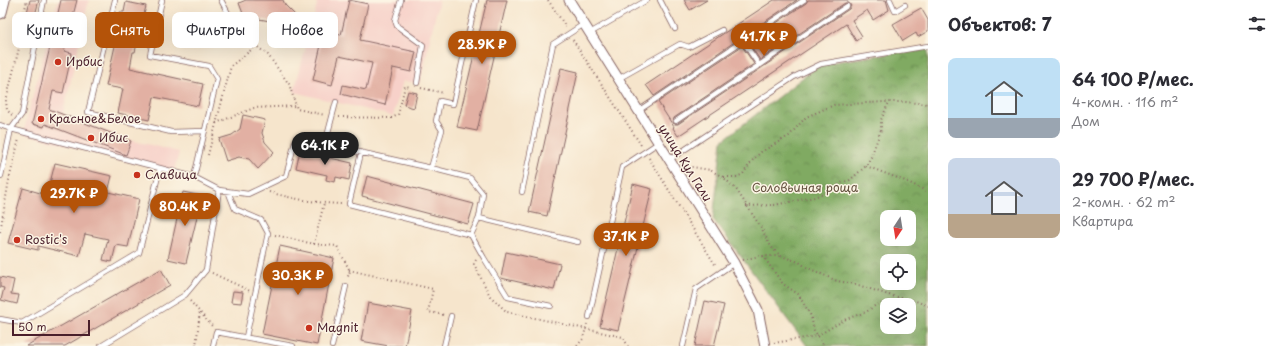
<!DOCTYPE html>
<html lang="ru">
<head>
<meta charset="utf-8">
<style>
  body { margin:0; font-family:"Playpen Sans",sans-serif; background:#f7f7f7; color:#2b2b33; height:100vh; display:flex; flex-direction:column; font-size:15px; white-space:nowrap }
  * { box-sizing:border-box; margin:0 }
  p { font-size:13px; color:#7c7c81 }
  .icon { flex:none; width:22px; height:22px; fill:none; stroke:currentColor; stroke-width:2; stroke-linecap:round; stroke-linejoin:round }
  .map { position:relative; flex:1; overflow:hidden }
  .panel { display:flex; flex-direction:column; background:#fff; width:360px }
  .panel>* { flex:none }
  .guide { position:absolute; left:12px; top:12px; width:380px; height:36px; display:flex; gap:8px }
  .needle { width:26px; rotate:192deg }
  .tools { position:absolute; left:880px; top:210px; display:grid; gap:8px }
  .tools a { display:grid; place-items:center; width:36px; height:36px; border-radius:8px; background:#fff; box-shadow:0 4px 16px #0002; font-size:20px }
  .scale { position:absolute; left:12px; bottom:10px; width:78px; box-sizing:border-box; padding-left:4px; border:2px solid #4a1f2b; border-top:0; font-size:11px; line-height:14px; white-space:nowrap; color:#4a1f2b; -webkit-text-stroke:3px #fcf5e5; paint-order:stroke }
  .price { position:absolute; translate:-50% -34px; padding:0 9px; border-radius:14px; background:#b45309; color:#fff; font-size:13px; line-height:26px; filter:drop-shadow(0 1px 2px #0008) }
  .price::after { content:''; position:absolute; left:50%; top:24px; width:12px; height:9px; margin-left:-6px; background:inherit; clip-path:polygon(0 0,100% 0,50% 100%) }
  .price.selected { background:#222; color:#fff }
  ul { padding:0; list-style:none }
  li { display:flex; align-items:center; gap:12px; height:100px; padding:0 20px }
  li span { display:grid; place-items:center; flex:none; width:112px; height:80px; border-radius:8px; color:#555 }
  li>.icon { margin-inline-start:auto }
  span .icon { width:48px; height:48px; fill:#fffc; stroke-width:1 }
  li b { font-size:17px }
  h2 { display:flex; justify-content:space-between; align-items:center; height:48px; padding:0 20px; font-size:17px }
  .chip { padding:0 14px; border-radius:8px; background:#fff; box-shadow:0 4px 16px #0002; font-size:14px; line-height:36px }
  .chip.selected { background:#b45309; color:#fff }
  main { display:flex; flex:1; min-height:0 }
  .map>svg:first-child { display:block }
  .built { fill:#f7d1c9 }
  .forest { fill:url(#forest-crowns); stroke:#656446; fill-rule:evenodd }
  .building { fill:#e2b0a3 }
  .lines { fill:none; stroke-linecap:round; stroke-linejoin:round }
  .lane-casing { stroke:#866463; stroke-width:6 }
  .street-casing { stroke:#866463; stroke-width:11 }
  .secondary-casing { stroke:#866463; stroke-width:15 }
  .path { stroke:#866463; stroke-width:2; stroke-dasharray:1 3; stroke-linecap:butt }
  .lane { stroke:#fff; stroke-width:4.5 }
  .street { stroke:#fff; stroke-width:9 }
  .secondary { stroke:#fff; stroke-width:13 }
  .poi-dot { fill:#c8321e; stroke:#fcf5e5; stroke-width:1.5 }
  .labels { text-anchor:middle; stroke-width:3; stroke-linejoin:round; paint-order:stroke }
  .poi-label { font-size:12px; fill:#4a1f2b; stroke:#fcf5e5; text-anchor:start }
  .street-label { font-size:12px; fill:#4a1f2b; stroke:#fcf5e5 }
  .park-label { font-size:12px; fill:#64513f; stroke:#fcf5e5 }
</style>
</head>
<body>
<main>
<div class="map">
<svg width="928" height="346" viewBox="0 0 928 346">
  <defs>
    <pattern id="forest-crowns" width="20" height="18" patternUnits="userSpaceOnUse"><rect width="20" height="18" fill="#80aa62"/><path d="M2 6a3 3 0 1 1 6 0M12 15a3 3 0 1 1 6 0" fill="none" stroke="#6b8a51"/></pattern>
  </defs>
  <rect width="100%" height="100%" fill="#fcf5e5"/>
  <filter id="ink" filterUnits="userSpaceOnUse"><feTurbulence type="fractalNoise" baseFrequency=".025" numOctaves="2"/><feDisplacementMap in="SourceGraphic" scale="8" xChannelSelector="R" yChannelSelector="G"/><feConvolveMatrix kernelMatrix="1 2 1 2 8 2 1 2 1" color-interpolation-filters="sRGB"/></filter>
  <filter id="wash" filterUnits="userSpaceOnUse"><feTurbulence type="fractalNoise" baseFrequency=".012" numOctaves="4" result="noise"/><feDisplacementMap in="SourceGraphic" scale="16" xChannelSelector="R" yChannelSelector="G"/><feGaussianBlur stdDeviation="0.9" result="paint"/><feColorMatrix in="noise" values="0 0 0 0 0 0 0 0 0 0 0 0 0 0 0 0 0 1.4 0 .05"/><feComposite in="paint" operator="in"/></filter>
  <g filter="url(#wash)">
    <rect width="100%" height="100%" fill="#f6e5cc"/>
    <path class="built" d="M58 0H89L61 123 179 152 174 171 23 134Z
      M315 0H439L420 83 403 81 393 116 294 92 317 4Z"/>
    <path class="forest" d="M928 48V346H807L713 219 722 141 820 64ZM887 217H909V239H887ZM887 261H909V283H887ZM887 305H909V327H887Z"/>
    <g id="blocks">
      <path class="building" d="M30 0H39L33 23 25 21Z
        M61 0H77L64 51 72 53 63 93 53 91 49 109 131 141 126 155 45 124 44 127 32 124Z
        M246 0H283L285 5 295 15 278 30 270 21 259 19 247 24 239 3Z
        M349 0 368 4 360 40 416 52 411 72 393 68 385 105 341 94 343 85 366 90 372 63 339 56 332 85 313 80 324 32 341 35Z
        M487 0H507L477 131 457 127Z
        M684 0H707L690 10Z
        M774 0H797L654 96 646 85Z
        M808 0H886L889 10 873 20 867 10 852 20 862 36 856 41 846 24 678 136 673 128 674 127 658 102 742 46 754 64 674 118 673 123 675 124H678L849 9 851 6 849 3H845L760 60 748 42 806 3Z
        M126 2 146 6 135 52H133L130 68 203 84 198 106 154 97 149 120 118 113 123 89 106 86 117 37H114L120 12H124Z
        M921 8 928 20V31L918 37 916 33 903 41 893 24Z
        M561 68 578 72 547 216 529 212Z
        M408 91 417 93 414 108 404 105Z
        M243 115 265 120 262 133 265 142 274 152 258 169 249 159 239 157 226 161 219 139 232 135 240 129Z
        M300 151 352 163 349 180 336 177 335 182 326 180 327 175 296 168Z
        M55 163 112 176 108 192 139 199 128 247 116 245 112 262 103 260 108 239 85 234 79 256 38 246V250L8 243 23 188 47 195Z
        M367 176 474 204 468 224 362 196Z
        M633 184 652 189 618 330 600 326Z
        M183 192 202 196 186 263 168 259Z
        M280 246 334 258 317 345 262 334Z
        M506 252 560 264 554 290 501 278Z
        M161 269 170 285 65 346H26Z
        M0 277 14 280 11 294 19 295 17 304 1 300 4 288 0 287Z
        M233 291 243 292 241 303 231 302Z
        M705 301 724 305 714 346H695Z
        M368 303 412 311 405 346H389L361 341Z"/>
    </g>
  </g>
  <g filter="url(#ink)">
    <use href="#blocks" fill-opacity="0" stroke="#866463" stroke-width="1"/>
    <g class="lines">
      <g class="lane-casing">
        <path id="lane" d="M44 0 22 114 11 129 194 177
          M115 0 88 112 171 132 205 131
          M221 0 237 30
          M401 0 395 20 397 26 423 45 417 83
          M660 0 675 29
          M890 0 895 11 905 5
          M590 33 647 0
          M743 41 759 65
          M618 79 680 44 689 47 722 30
          M638 111 804 0
          M676 121 847 6
          M0 125 11 129 1 176
          M325 144 336 102
          M361 153 349 204 471 235 484 258 508 297 551 306
          M669 160 794 77 821 64 928 46
          M431 168 470 178 483 194 479 218 471 235
          M219 190 248 194 286 176 296 138 431 168 442 130 436 121 440 101 453 104 476 0
          M228 191 235 209 261 220 268 233 246 337
          M522 192 553 44 584 24
          M479 218 578 242
          M589 317 622 167 658 143
          M0 319 22 323 139 253 160 168
          M101 346 185 295 206 270 219 190 194 177 217 79 209 66 150 55 162 0
          M213 346 216 332 293 346
          M332 346 346 286
          M444 346 451 316
          M683 346 696 289 734 263"/>
      </g>
      <g class="street-casing">
        <path id="street" d="M569 0 734 263 758 310 765 346"/>
      </g>
      <g class="secondary-casing">
        <path id="secondary" d="M0 12 3 0"/>
      </g>
      <path class="path" d="M548 0 566 27
        M242 35 268 55 289 84 297 109 325 115
        M573 40 641 145
        M421 88 444 93
        M12 115 7 110 6 101 20 44 22 23 27 0
        M339 117 392 118 398 115 405 86 411 87
        M216 123 254 108 296 106
        M208 155 231 66 256 46
        M649 158 716 266
        M866 166 908 182 928 192
        M684 167 686 166 710 170 723 177 736 189 762 229 768 242 773 249 781 256 799 262 806 267 837 281 855 284 892 296 916 301 928 306
        M724 177H737L743 174 752 161 761 152 789 136 806 117 834 105 884 102H906L928 104
        M269 192C293 199 317 203 341 204
        M746 206 774 205 814 197 826 193 843 182 850 180 866 166 871 157 881 130V120L889 102
        M0 232 9 180 19 139
        M275 235 314 244 337 246 350 271 347 279
        M314 244 324 203
        M763 256 783 284 798 294 811 316 814 330 824 346
        M476 260 474 264 490 296 507 312 623 337 628 346
        M743 260 759 256H780
        M349 270 433 289 428 312 445 315
        M212 273 250 291
        M190 301 212 326
        M774 343 817 336 846 319 866 312 876 305 895 300 902 299
        M196 346 200 312
        M577 346 583 339 587 324"/>
      <use href="#lane" class="lane"/>
      <use href="#street" class="street"/>
      <use href="#secondary" class="secondary"/>
    </g>
  </g>
  <g class="poi-dot">
    <circle cx="58" cy="62" r="4"/>
    <circle cx="41" cy="119" r="4"/>
    <circle cx="91" cy="138" r="4"/>
    <circle cx="137" cy="175" r="4"/>
    <circle cx="17" cy="240" r="4"/>
    <circle cx="309" cy="328" r="4"/>
  </g>
  <g class="labels">
    <g class="poi-label">
      <text x="66" y="66">Ирбис</text>
      <text x="49" y="123">Красное&amp;Белое</text>
      <text x="99" y="142">Ибис</text>
      <text x="145" y="179">Славица</text>
      <text x="25" y="244">Rostic's</text>
      <text x="317" y="332">Magnit</text>
    </g>
    <g class="street-label">
      <text transform="translate(685 163) rotate(58)" y="4">улица Кул Гали</text>
    </g>
    <g class="park-label">
      <text x="805" y="192">Соловьиная роща</text>
    </g>
  </g>
</svg>
<div class="tools">
<a><svg class="needle" viewBox="-14 -14 28 28"><path d="M0-13l5 13h-10z" fill="#e53935"/><path d="M0 13l5-13h-10z" fill="#7c7c81"/></svg></a>
<a><svg class="icon" aria-label="locate" viewBox="0 0 24 24"><circle cx="12" cy="12" r="6"/><path d="M12 2v4M12 18v4M2 12h4M18 12h4"/></svg></a>
<a><svg class="icon" aria-label="layers" viewBox="0 0 24 24"><path d="M12 4l9 5-9 5-9-5zM3 14l9 5 9-5"/></svg></a>
</div>
<div class="scale">50 m</div>
<b class="price" style="left:764px;top:57px">41.7K ₽</b>
<b class="price" style="left:482px;top:65px">28.9K ₽</b>
<b class="price selected" style="left:325px;top:166px">64.1K ₽</b>
<b class="price" style="left:74px;top:214px">29.7K ₽</b>
<b class="price" style="left:185px;top:227px">80.4K ₽</b>
<b class="price" style="left:626px;top:257px">37.1K ₽</b>
<b class="price" style="left:298px;top:296px">30.3K ₽</b>
<div class="guide">
<a class="chip">Купить</a>
<a class="chip selected">Снять</a>
<a class="chip">Фильтры</a>
<a class="chip">Новое</a>
</div>
</div>
<section class="panel">
<h2>Объектов: 7<svg class="icon" aria-label="filters" viewBox="0 0 24 24"><path d="M4 7h16M4 17h16"/><circle cx="9" cy="7" r="2"/><circle cx="15" cy="17" r="2"/></svg></h2>
<ul>
<li><span style="background:linear-gradient(#bfe0f5 75%,#9aa5b1 0)"><svg class="icon" aria-label="home" viewBox="0 0 24 24"><path d="M3 11l9-7 9 7M6 9v11h12V9"/></svg></span><div><b>64 100 ₽/мес.</b><p>4-комн. · 116 m²</p><p>Дом</p></div></li>
<li><span style="background:linear-gradient(#c9d6e8 70%,#b9a48a 0)"><svg class="icon" aria-label="home" viewBox="0 0 24 24"><path d="M3 11l9-7 9 7M6 9v11h12V9"/></svg></span><div><b>29 700 ₽/мес.</b><p>2-комн. · 62 m²</p><p>Квартира</p></div></li>
</ul>
</section>
</main>
</body>
</html>
